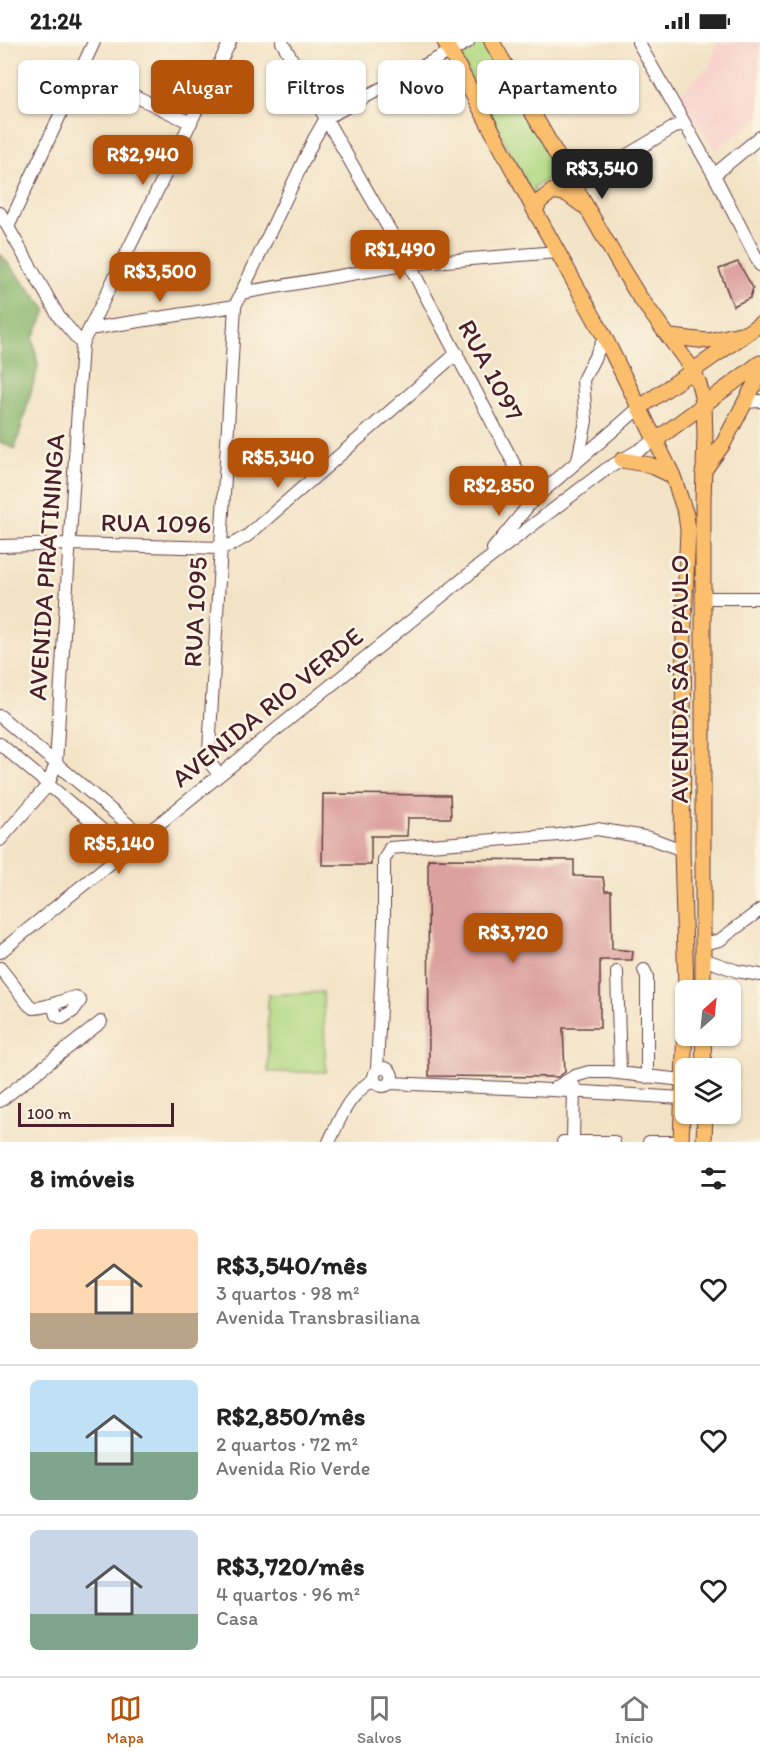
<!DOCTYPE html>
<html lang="pt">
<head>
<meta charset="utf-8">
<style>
  body { margin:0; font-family:Itim,sans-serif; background:#f6f6f6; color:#222; height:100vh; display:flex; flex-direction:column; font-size:22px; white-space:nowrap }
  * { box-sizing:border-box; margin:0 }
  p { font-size:20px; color:#767676 }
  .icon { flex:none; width:33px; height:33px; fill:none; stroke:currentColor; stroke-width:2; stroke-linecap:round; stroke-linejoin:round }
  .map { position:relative; height:1100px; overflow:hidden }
  .sheet { display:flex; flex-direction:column; background:#fff; flex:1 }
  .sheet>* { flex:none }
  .top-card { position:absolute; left:18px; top:18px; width:724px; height:54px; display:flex; gap:12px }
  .needle { width:39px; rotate:27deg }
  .tools { position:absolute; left:675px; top:938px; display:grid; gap:12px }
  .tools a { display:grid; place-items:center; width:66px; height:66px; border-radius:9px; background:#fff; box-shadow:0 2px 4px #0004; font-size:30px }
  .scale { position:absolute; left:18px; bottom:15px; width:156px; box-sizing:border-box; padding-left:6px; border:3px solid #4a1f2b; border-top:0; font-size:16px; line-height:21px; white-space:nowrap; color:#4a1f2b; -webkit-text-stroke:4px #fcf5e5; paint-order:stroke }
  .price { position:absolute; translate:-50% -51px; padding:0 14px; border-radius:12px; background:#b45309; color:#fff; font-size:20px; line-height:39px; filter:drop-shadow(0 2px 3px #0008) }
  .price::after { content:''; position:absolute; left:50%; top:36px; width:18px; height:14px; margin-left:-9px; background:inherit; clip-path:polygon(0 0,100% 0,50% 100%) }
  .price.active { background:#222; color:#fff }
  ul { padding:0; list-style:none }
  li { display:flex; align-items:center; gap:18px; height:150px; padding:0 30px }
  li+li { border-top:2px solid #e0e0e0 }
  li span { display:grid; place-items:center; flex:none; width:168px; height:120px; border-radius:9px; color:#555 }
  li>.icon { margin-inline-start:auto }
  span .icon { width:72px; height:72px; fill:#fffc; stroke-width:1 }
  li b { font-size:26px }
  h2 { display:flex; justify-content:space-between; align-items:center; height:72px; padding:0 30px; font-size:26px }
  .tag { padding:0 21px; border-radius:9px; background:#fff; box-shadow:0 2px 4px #0004; font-size:21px; line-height:54px }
  .tag.active { background:#b45309; color:#fff }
  .status { display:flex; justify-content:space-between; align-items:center; height:42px; padding:0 30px; background:#fff; direction:ltr }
  .status svg { height:16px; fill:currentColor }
  .dock { display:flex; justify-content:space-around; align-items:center; height:84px; border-top:2px solid #e0e0e0; background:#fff; font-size:16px; color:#767676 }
  .dock a { display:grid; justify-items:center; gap:3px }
  .dock .active { color:#b45309 }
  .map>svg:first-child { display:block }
  .built { fill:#f7d0cb }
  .green { fill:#b0d882; stroke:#7d7c56; stroke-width:1.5 }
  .forest { fill:#8cb870; stroke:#6b6c4e; stroke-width:1.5 }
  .building { fill:#dca19f }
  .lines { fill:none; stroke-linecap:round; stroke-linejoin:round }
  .minor-casing { stroke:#633c42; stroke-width:14 }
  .major-casing { stroke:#633c42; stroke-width:17 }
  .minor { stroke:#fff; stroke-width:12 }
  .major { stroke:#fabe6d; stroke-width:15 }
  .labels { text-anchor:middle; stroke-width:5; stroke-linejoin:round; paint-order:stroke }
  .street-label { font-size:26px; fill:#4a1f2b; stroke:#fcf5e5 }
</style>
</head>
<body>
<div class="status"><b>21:24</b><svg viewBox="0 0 49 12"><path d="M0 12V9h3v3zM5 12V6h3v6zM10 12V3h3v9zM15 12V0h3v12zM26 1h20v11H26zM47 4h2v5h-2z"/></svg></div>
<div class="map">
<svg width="760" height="1100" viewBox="0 0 760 1100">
  <rect width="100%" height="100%" fill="#fcf5e5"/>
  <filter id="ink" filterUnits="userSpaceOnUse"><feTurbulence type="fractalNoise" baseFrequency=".0167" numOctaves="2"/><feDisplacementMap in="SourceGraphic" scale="12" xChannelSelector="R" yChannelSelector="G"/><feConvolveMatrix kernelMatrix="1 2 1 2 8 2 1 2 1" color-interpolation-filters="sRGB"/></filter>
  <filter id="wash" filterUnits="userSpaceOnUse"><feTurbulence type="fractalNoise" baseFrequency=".008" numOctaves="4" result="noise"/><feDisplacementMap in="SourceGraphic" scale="24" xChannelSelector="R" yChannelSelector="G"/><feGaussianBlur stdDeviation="1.35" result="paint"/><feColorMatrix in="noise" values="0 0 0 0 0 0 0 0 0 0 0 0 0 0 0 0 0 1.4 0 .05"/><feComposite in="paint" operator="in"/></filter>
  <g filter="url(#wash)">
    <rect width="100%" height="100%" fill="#f3e3c6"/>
    <path class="built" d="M718 0H760V74L716 108 678 54 709 25Z"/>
    <path class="green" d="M476 0H485L566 143 548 137 535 144 533 155 458 10Z
      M323 950 326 1030H268V953Z"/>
    <path class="forest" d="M0 212 47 268 33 296 38 325 15 407 0 400Z"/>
    <g id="blocks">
      <path class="building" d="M738 220 753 246 750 256 733 264 719 227Z
        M323 752 450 753 451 776H408L407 794H371V823H322Z
        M428 817 574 818V834L603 835 605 849H611L612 907 633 909 632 918H600V986H563L565 1030 558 1035 429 1034Z"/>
    </g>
  </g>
  <g filter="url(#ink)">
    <use href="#blocks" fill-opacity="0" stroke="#633c42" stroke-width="1.5"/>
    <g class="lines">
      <g class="minor-casing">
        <path id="minor" d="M282 0 409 222 533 458
          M638 0 714 133 760 223
          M81 28 191 81
          M714 133 760 95
          M575 144 683 80
          M0 171 59 275 82 302
          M8 185 94 0
          M241 251 409 222 558 210
          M89 287 235 264
          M744 360 760 359
          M578 418 586 379 583 338 605 295
          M0 504 70 502 221 506 233 502 247 494 457 311
          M493 507 533 458 639 366
          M703 556H760
          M0 674 143 795
          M0 702 126 808
          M219 733 211 722 209 709 235 264 314 97 326 76 468 0
          M0 798 48 743 56 721 82 302 230 0
          M703 902 720 898 760 868
          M0 910 479 524 605 428 656 398
          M703 917 737 929 760 933
          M0 926 29 963 33 966C48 966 61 958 76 955L80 959 73 969 62 976 56 973 53 962
          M644 928 647 934V1035
          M617 930 620 1031
          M374 1035a9 9 0 1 1 18 0a9 9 0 1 1-18 0Z
          M377 1027 384 881V818L390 806 559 793 597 787 650 796 682 808
          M390 1041 552 1048 682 1056
          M552 1048 575 1034 589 1030H609L683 1038
          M0 1059 101 980
          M573 1099 574 1044
          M329 1100C343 1071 346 1056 374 1037
          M563 1100H614
          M649 1100H674"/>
      </g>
      <g class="major-casing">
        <path id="major" d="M445 0 535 169 603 292 673 434 686 473 688 488 684 581 682 808 686 948
          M492 0 622 227 638 253 693 328 699 342 704 363 705 393 703 459V948
          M535 169 540 159 553 149 567 152 582 163
          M671 295 708 299 740 292
          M639 366 760 282
          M656 398 760 321
          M622 418 650 423 673 434
          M703 430 723 402 760 332
          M703 993 704 1026
          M681 1100 686 953
          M704 1100 705 1071"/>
      </g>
      <use href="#minor" class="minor"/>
      <use href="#major" class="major"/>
    </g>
  </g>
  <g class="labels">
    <g class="street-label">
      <text transform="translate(491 328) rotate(62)" y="9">RUA 1097</text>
      <text transform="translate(156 481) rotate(1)" y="9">RUA 1096</text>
      <text transform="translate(46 525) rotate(-86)" y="9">AVENIDA PIRATININGA</text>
      <text transform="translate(195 570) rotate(-87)" y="9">RUA 1095</text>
      <text transform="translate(679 637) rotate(-90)" y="9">AVENIDA SÃO PAULO</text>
      <text transform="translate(267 665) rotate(-39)" y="9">AVENIDA RIO VERDE</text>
    </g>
  </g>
</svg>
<div class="tools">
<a><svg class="needle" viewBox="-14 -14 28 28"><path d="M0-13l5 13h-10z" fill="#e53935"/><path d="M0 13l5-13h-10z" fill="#767676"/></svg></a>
<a><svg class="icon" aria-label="layers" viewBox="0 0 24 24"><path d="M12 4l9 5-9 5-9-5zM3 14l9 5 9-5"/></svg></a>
</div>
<div class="scale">100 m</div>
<b class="price" style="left:143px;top:144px">R$2,940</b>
<b class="price active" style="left:602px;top:158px">R$3,540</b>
<b class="price" style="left:400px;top:239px">R$1,490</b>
<b class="price" style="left:160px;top:261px">R$3,500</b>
<b class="price" style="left:278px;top:447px">R$5,340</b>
<b class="price" style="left:499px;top:475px">R$2,850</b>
<b class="price" style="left:119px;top:833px">R$5,140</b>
<b class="price" style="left:513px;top:922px">R$3,720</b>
<div class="top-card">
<a class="tag">Comprar</a>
<a class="tag active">Alugar</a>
<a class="tag">Filtros</a>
<a class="tag">Novo</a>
<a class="tag">Apartamento</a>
</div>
</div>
<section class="sheet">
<h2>8 imóveis<svg class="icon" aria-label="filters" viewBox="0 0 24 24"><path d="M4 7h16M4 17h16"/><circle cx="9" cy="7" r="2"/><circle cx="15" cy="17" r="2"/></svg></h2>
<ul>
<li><span style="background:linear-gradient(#ffd9b3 70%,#b9a48a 0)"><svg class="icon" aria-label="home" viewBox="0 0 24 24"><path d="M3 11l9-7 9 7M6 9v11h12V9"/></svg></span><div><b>R$3,540/mês</b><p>3 quartos · 98 m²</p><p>Avenida Transbrasiliana</p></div><svg class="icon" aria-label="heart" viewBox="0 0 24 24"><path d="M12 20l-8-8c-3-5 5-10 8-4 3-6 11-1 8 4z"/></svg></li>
<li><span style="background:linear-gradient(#bfe0f5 60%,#7fa58c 0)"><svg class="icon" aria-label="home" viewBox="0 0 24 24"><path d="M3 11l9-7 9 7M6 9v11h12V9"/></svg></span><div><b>R$2,850/mês</b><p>2 quartos · 72 m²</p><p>Avenida Rio Verde</p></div><svg class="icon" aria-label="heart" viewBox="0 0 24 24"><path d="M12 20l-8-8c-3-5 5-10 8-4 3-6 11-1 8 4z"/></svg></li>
<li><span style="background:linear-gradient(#c9d6e8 70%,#7fa58c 0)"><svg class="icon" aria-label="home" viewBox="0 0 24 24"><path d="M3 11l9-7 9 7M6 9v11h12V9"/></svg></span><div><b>R$3,720/mês</b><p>4 quartos · 96 m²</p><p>Casa</p></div><svg class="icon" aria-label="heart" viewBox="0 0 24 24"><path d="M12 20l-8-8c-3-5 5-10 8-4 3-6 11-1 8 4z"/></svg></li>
</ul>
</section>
<nav class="dock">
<a class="active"><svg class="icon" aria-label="map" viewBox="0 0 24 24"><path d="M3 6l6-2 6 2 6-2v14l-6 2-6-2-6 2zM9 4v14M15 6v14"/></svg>Mapa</a>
<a><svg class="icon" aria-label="saved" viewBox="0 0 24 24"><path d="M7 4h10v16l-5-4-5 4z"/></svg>Salvos</a>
<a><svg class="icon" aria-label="home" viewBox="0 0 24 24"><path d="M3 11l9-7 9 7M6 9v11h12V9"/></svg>Início</a>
</nav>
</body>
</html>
